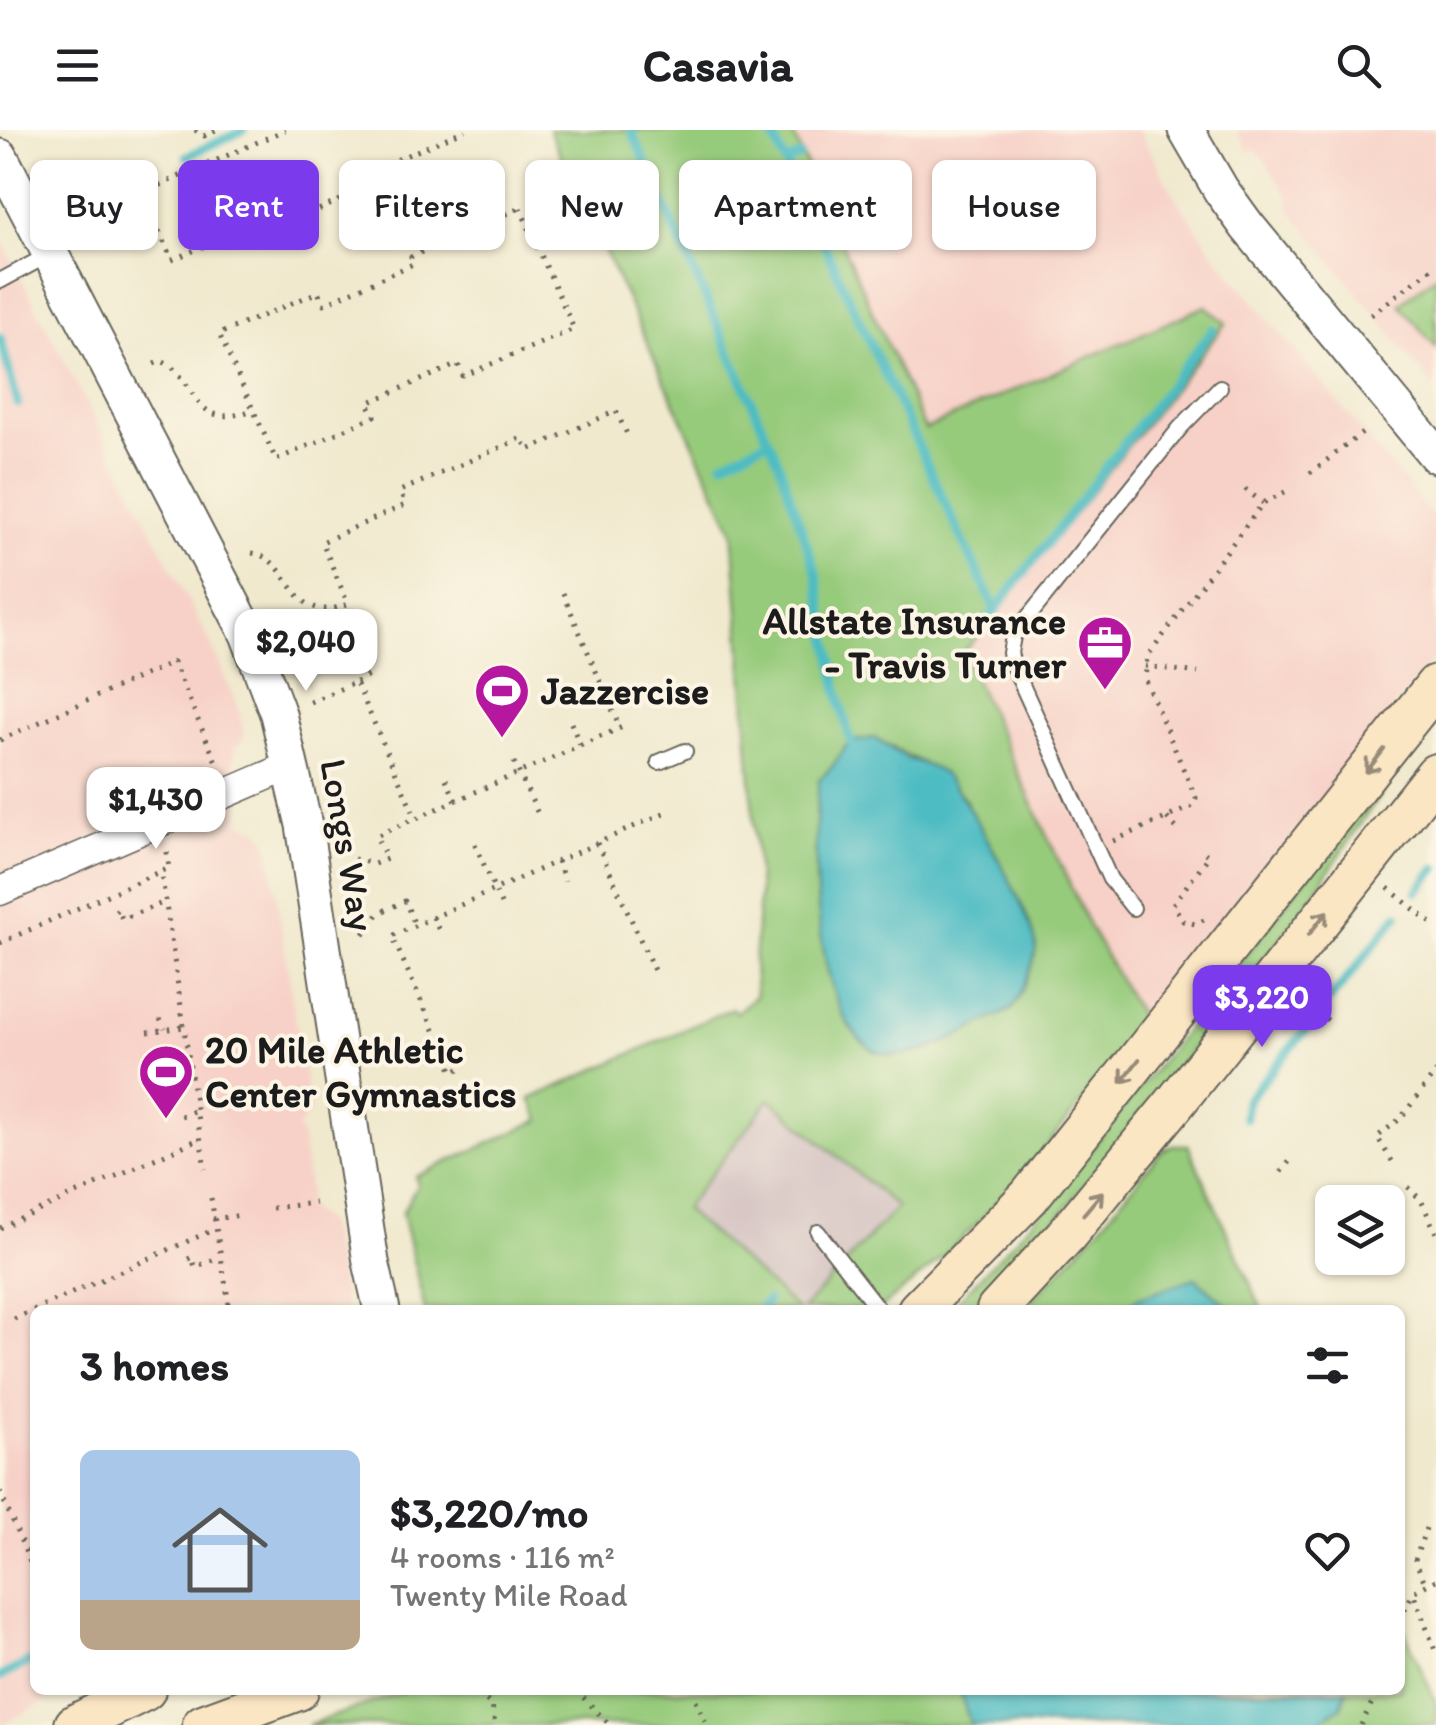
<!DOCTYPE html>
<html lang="en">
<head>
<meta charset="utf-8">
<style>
  body { margin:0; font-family:Itim,sans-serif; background:#f2f2f2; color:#202124; height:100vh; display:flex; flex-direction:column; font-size:38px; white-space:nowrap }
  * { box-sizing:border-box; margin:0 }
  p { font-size:32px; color:#757577 }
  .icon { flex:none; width:55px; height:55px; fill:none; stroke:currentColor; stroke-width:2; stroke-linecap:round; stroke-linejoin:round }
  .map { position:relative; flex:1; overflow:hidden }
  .side { position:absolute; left:30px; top:1175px; width:1375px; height:390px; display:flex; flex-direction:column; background:#fff; border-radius:15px; box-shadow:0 2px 8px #0004 }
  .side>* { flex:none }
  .guide { position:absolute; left:30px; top:30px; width:1378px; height:90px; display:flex; gap:20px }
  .controls { position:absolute; left:1315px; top:1055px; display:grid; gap:20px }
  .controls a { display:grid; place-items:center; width:90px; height:90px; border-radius:15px; background:#fff; box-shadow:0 2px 8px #0004; font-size:50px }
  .price { position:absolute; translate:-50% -85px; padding:0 22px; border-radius:20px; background:#fff; color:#222; font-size:32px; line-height:65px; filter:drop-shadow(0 2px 5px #0008) }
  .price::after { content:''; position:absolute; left:50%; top:60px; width:30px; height:22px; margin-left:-15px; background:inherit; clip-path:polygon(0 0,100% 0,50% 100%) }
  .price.on { background:#7c3aed; color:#fff }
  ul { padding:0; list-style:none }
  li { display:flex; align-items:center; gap:30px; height:250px; padding:0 50px }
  li span { display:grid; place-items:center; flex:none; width:280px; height:200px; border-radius:15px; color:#555 }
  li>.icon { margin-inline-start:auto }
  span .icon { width:120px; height:120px; fill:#fffc; stroke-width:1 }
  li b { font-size:42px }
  h2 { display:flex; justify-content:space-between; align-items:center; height:120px; padding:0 50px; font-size:42px }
  .tag { padding:0 35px; border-radius:15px; background:#fff; box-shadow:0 2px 8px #0004; font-size:35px; line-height:90px }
  .tag.on { background:#7c3aed; color:#fff }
  header { display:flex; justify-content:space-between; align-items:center; height:130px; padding:0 50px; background:#fff; font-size:45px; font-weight:700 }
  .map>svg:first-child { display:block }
  .built { fill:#f7d1c7 }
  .industrial { fill:#d2bfc0 }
  .green { fill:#97cb7c; stroke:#5a744c; stroke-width:2.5; fill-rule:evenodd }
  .water { fill:#4dbcc3; stroke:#346c70; stroke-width:2.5 }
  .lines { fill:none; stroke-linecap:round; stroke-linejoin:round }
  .stream { stroke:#4dbcc3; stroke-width:9 }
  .service-casing { stroke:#66645a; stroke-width:18 }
  .minor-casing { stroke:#66645a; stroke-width:31 }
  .tertiary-casing { stroke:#66645a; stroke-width:39 }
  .secondary-casing { stroke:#66645a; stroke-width:44 }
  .path { stroke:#66645a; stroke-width:5; stroke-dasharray:2.5 8; stroke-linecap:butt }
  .service { stroke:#fff; stroke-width:14 }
  .minor { stroke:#fff; stroke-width:28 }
  .tertiary { stroke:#fff; stroke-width:35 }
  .secondary { stroke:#fbe6c4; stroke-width:40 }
  .oneway { stroke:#978b78 }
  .labels { text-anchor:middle; stroke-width:8; stroke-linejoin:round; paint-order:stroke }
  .poi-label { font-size:38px; font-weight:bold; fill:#1c1c1c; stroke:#fcf5e5; text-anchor:start }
  .street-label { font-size:38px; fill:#1c1c1c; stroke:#fcf5e5 }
</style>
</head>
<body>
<header><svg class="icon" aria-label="menu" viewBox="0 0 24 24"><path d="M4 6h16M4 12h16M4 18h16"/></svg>Casavia<svg class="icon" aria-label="search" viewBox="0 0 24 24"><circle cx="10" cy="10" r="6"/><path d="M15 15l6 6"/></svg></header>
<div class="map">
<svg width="1436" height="1595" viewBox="0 0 1436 1595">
  <rect width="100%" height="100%" fill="#fcf5e5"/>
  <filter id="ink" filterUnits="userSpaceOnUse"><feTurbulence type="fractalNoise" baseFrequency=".01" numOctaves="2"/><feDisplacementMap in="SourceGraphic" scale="20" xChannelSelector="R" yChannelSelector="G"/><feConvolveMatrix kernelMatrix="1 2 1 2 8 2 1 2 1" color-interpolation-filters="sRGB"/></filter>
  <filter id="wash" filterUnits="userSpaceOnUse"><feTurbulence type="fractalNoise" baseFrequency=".0048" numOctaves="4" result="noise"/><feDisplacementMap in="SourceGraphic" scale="40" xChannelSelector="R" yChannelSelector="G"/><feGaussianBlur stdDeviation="2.25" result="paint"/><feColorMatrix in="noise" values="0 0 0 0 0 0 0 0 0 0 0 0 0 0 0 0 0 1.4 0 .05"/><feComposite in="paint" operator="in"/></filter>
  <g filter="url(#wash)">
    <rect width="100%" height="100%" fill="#f0e9ce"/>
    <path class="built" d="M791 0H1139L1174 65 1216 126 1436 390V525L1224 791 1217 796 1144 894 1089 796 962 524 1226 192 994 271 925 299Z
      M1236 0H1436V259L1290 80V70L1263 28 1257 21 1247 19Z
      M0 107 211 514 240 584 244 603 242 611 235 617 233 639 240 692 258 699 268 712 310 981 297 1000 301 1003 309 1061 306 1076 327 1093 346 1180H35V1560H66L1 1595Z"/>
    <path class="industrial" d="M770 969 897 1077 802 1180 683 1079Z"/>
    <path class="green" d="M549 0H791L925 299 1206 176 1226 193 963 524 1089 796 1144 894C1062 997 985 1103 877 1180H802L897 1077 770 969 684 1079 798 1180H425L402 1083 418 1054 415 1047 540 990 531 969 732 878 736 883 756 865 754 833 759 765 733 400ZM875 608 943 644 966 670 1012 879 999 885 819 650 833 636 849 612Z
      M1436 145V218L1400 174Z
      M1436 584V591L1387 653 1302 782 1054 1093 970 1180H949L1044 1079Z
      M1173 1015H1188L1262 1180H1023L1099 1098 1162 1020Z
      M1400 1491 1436 1572V1595H308L408 1560H1400Z"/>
    <path class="water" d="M875 608C885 615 896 622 907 628 918 633 932 636 942 643 963 658 1036 792 1036 816 1036 828 1020 871 1011 879 1007 883 996 886 991 889 962 905 903 940 870 918 811 877 812 716 819 650L833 636 849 612Z
      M1195 1148 1233 1180H1122L1137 1168Z
      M959 1560H1347L1341 1577 1313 1595H971Z"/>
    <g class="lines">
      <path class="stream" d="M631 0 779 333 816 441 840 571 853 620
        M770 0 996 481
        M187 26 244 0
        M785 33 800 26
        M0 207 18 274
        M723 332 769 310
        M984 495 1213 199
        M1417 762 1436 738
        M1330 870 1398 785
        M1245 988 1247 970 1311 894
        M759 1180 767 1171
        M0 1547 35 1529"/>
    </g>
  </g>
  <g filter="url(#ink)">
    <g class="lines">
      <g class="service-casing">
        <path id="service" d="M0 151 50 124
          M659 632 685 621
          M1133 778 1110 749 1013 535 1010 523 1013 506 1180 298 1220 257
          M818 1102 879 1180"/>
      </g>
      <g class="minor-casing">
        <path id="minor" d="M0 761 292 635"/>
      </g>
      <g class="tertiary-casing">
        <path id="tertiary" d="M1186 0 1221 60 1247 96 1436 325
          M0 27 248 504 278 584 304 695 371 1132 382 1180"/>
      </g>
      <g class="secondary-casing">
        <path id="secondary" d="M918 1180 1029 1067 1436 555
          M997 1180 1067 1104 1175 973 1436 644
          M75 1595 145 1560
          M203 1595 298 1560"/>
      </g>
      <path class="path" d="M195 0 204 6 216 0
        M142 63 172 130 262 91 267 103 401 43 396 30 465 0
        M117 76 140 123
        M520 78 574 199 463 246 458 234 368 273 375 286 276 330 219 204 318 162 324 174 413 134 411 127Z
        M75 98 142 63 285 0
        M1371 185 1436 135
        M154 234 161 231C200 247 188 304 253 280
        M1310 343 1365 301
        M1245 359 1263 373
        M252 423C294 429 289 498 348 474L322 412 405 375 400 361 522 308 528 320 616 281 627 304
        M563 463 620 598
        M1145 536 1198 543
        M356 552 368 546
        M310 572 356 552 416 688
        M571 593 580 615
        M0 610 173 532 217 634
        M514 632 539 686
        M446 649 456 671
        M1167 688 1181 703
        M1113 711 1191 677 1196 668 1145 550 1147 527 1263 373 1285 362
        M597 713 657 847
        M475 714 501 774
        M167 722 169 738 161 741 205 1039
        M354 729 374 734 387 729 376 706 627 595
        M557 731 565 751
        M1388 758 1436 797
        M115 781 118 779 122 789 165 772
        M433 787 441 805
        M1204 790 1195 794 1183 791 1173 774 1209 726 1205 723
        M364 804 379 783 405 771 415 795
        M0 813 161 741
        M1301 869 1330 892
        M160 889 165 899
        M148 902 184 897
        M459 939 453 942 392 806 664 683
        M181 986 196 980
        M1392 1031 1377 1007 1400 989 1436 942
        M1281 1042 1293 1027
        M1408 1057 1421 1070 1436 1103
        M211 1068 230 1180
        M272 1078 315 1073
        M213 1089 242 1085
        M0 1098 201 1008
        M188 1129 192 1127 195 1137 220 1127
        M14 1189 215 1099
        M0 1362 35 1444
        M1426 1398 1415 1430 1426 1455
        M1436 1450 1413 1462 1436 1523
        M1400 1489 1412 1465
        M576 1560 610 1595
        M478 1564 492 1575 495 1595
        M696 1570 707 1595
        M1361 1595 1378 1560"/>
      <use href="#service" class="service"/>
      <use href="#minor" class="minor"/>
      <use href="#tertiary" class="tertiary"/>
      <use href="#secondary" class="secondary"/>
    </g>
    <defs><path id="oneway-shaft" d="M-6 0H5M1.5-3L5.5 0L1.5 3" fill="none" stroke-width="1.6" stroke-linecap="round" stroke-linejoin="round" transform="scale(2.5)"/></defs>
    <g class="oneway">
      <use href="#oneway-shaft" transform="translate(1375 631) rotate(128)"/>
      <use href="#oneway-shaft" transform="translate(1318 793) rotate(-52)"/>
      <use href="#oneway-shaft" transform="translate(1130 941) rotate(128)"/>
      <use href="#oneway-shaft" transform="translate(1093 1073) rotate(-50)"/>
    </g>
  </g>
  <defs>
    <g id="office-pin" transform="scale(2.875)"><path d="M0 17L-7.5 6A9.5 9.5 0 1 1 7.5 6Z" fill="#b5179e" stroke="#fcf5e5"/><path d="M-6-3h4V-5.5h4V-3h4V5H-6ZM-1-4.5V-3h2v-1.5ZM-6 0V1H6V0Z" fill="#fff"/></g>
    <g id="stadium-pin" transform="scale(2.875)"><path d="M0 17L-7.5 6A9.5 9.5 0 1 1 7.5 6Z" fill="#b5179e" stroke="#fcf5e5"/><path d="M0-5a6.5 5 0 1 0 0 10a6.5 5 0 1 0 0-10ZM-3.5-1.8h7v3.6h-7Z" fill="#fff"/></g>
  </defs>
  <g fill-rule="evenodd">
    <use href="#office-pin" x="1105" y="513"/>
    <use href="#stadium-pin" x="502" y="561"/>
    <use href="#stadium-pin" x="166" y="942"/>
  </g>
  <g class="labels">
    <g class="poi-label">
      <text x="1066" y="504" text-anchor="end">Allstate Insurance<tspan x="1066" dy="44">- Travis Turner</tspan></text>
      <text x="541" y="574">Jazzercise</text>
      <text x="205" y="933">20 Mile Athletic<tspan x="205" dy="44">Center Gymnastics</tspan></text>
    </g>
    <g class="street-label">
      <text transform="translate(348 715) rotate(80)" y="13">Longs Way</text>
    </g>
  </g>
</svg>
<div class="controls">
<a><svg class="icon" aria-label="layers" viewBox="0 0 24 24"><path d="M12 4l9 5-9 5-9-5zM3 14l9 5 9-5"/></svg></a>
</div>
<b class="price" style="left:306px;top:564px">$2,040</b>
<b class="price" style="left:156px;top:722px">$1,430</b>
<b class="price on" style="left:1262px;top:920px">$3,220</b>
<div class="guide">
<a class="tag">Buy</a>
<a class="tag on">Rent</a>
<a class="tag">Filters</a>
<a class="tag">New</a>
<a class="tag">Apartment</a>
<a class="tag">House</a>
</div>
<section class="side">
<h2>3 homes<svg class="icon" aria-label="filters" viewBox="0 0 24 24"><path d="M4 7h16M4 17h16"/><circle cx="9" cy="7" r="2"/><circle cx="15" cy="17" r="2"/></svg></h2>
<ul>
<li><span style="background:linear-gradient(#a9c7e8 75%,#b9a48a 0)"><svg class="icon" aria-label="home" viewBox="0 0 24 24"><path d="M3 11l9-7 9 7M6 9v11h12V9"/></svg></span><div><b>$3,220/mo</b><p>4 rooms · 116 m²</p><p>Twenty Mile Road</p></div><svg class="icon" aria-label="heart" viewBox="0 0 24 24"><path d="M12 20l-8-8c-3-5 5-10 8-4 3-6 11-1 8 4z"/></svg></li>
</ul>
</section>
</div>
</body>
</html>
